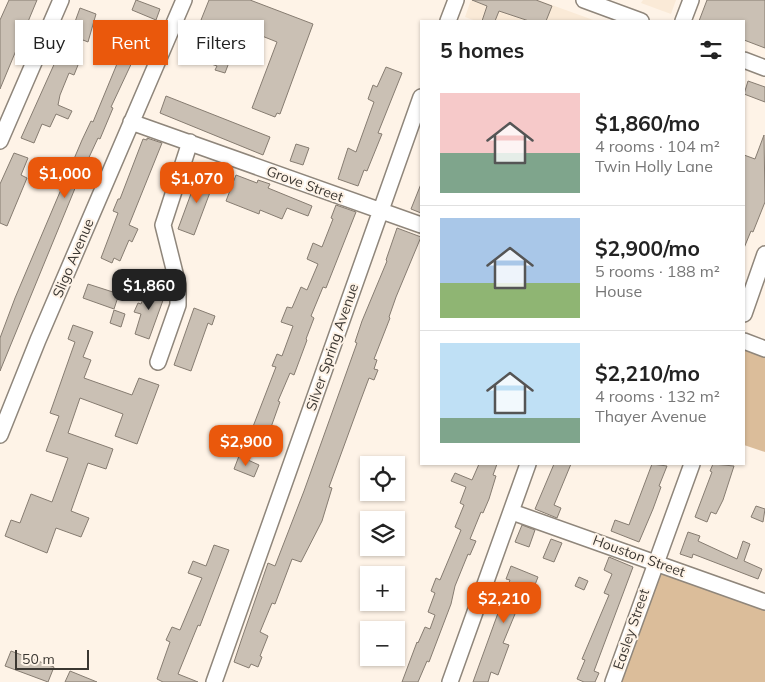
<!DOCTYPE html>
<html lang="en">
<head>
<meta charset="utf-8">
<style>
  body { margin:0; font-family:Mulish,sans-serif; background:#f2f2f2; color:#222; height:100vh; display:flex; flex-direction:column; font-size:19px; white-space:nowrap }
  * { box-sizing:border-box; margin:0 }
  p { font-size:16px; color:#767676 }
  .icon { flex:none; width:28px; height:28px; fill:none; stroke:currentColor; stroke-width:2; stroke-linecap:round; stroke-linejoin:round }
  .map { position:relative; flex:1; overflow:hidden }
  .sheet { position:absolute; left:420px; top:20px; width:325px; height:445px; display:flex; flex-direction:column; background:#fff; border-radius:0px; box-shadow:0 1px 4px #0004 }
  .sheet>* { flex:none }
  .guide { position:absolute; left:15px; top:20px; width:330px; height:45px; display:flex; gap:10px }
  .fabs { position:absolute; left:360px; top:456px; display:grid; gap:10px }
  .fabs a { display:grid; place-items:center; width:45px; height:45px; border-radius:0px; background:#fff; box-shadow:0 1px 4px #0004; font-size:25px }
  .scale { position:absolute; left:15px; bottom:12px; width:74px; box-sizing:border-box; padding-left:5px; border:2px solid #3b3732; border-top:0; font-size:14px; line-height:18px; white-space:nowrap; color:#3b3732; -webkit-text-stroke:4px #fef3e7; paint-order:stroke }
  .price { position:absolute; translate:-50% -42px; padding:0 11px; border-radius:10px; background:#ea580c; color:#fff; font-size:16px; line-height:32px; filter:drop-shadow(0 1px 2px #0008) }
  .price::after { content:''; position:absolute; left:50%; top:30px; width:15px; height:11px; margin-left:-8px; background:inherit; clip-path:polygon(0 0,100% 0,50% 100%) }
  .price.active { background:#222; color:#fff }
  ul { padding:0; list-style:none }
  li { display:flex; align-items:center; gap:15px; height:125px; padding:0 20px }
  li+li { border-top:1px solid #e0e0e0 }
  li span { display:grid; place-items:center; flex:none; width:140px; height:100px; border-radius:0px; color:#555 }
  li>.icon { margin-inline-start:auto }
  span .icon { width:60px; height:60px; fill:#fffc; stroke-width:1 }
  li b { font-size:21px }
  h2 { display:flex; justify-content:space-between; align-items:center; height:60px; padding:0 20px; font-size:21px }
  .chip { padding:0 18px; border-radius:0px; background:#fff; box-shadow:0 1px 4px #0004; font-size:18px; line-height:45px }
  .chip.active { background:#ea580c; color:#fff }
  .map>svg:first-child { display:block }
  .built { fill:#faead7 }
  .green { fill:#dbbd9a }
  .building { fill:#cac0b4; stroke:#867c71 }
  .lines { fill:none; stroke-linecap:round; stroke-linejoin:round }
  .minor-casing { stroke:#8f867b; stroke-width:18 }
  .minor { stroke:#fff; stroke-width:15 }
  .labels { text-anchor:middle; stroke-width:4; stroke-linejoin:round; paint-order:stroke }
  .street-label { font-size:14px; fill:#3b3732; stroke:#fef3e7 }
</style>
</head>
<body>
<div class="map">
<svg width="765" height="682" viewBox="0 0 765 682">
  <rect width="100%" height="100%" fill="#fef3e7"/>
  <path class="built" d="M471 0H538L596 21H476L465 17Z
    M643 0H676L671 14 641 3Z"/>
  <path class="green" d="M744 347 765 355V452L744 445Z
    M659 568 765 607V682H615Z"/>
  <path class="building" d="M9 0H37L0 89V20Z
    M136 0 160 9 156 20 132 10Z
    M209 0H250L313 24 280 114 277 113 275 117 252 108 277 42 242 28 225 73 215 70 217 66 208 63 222 28 201 20Z
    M472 0H536L552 6 546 21H529L499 11 495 21H482L487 6Z
    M707 0H765V48L744 40V21H699Z
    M80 8 96 14 88 42 83 40 74 63 78 65 74 75 69 73 60 95 58 105 72 111 68 119 56 114 50 127 42 124 34 143 21 138 65 40 68 41Z
    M131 37 142 41 111 107 113 108 100 139 98 138 78 181 0 371V338L15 298 82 140 91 121 93 122 119 59 122 60Z
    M386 67 402 73 378 133 382 134 367 171 364 170 358 186 338 179 348 148 356 152 374 102 368 99 373 85 377 87Z
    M748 81 765 87V102L744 94Z
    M166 96 270 137 263 155 160 113Z
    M764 135 765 202 753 232 751 231 744 248V155L755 159Z
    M147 138 162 143 129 225 138 229 132 242 129 240 120 261 114 258 112 263 101 258 118 213 113 211 118 199H120L143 139 147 140Z
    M296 144 309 148 303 165 290 161Z
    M14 153 28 158 21 175 27 178 7 226 0 223V184Z
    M199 172 215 179 194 235 178 229Z
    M236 175 257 183 258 180 270 184 268 188 312 206 308 216 287 208 282 219 260 210 259 214 226 201Z
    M421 184V213L411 209Z
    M336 205 356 212 326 288 323 287 311 316 314 318 306 339 307 340 294 375 290 373 278 401 280 402 265 444 249 437 276 367 272 366 277 354 282 356 293 326 281 322 287 307 292 308 301 287 307 290 318 264 307 259 313 243 322 247 333 219 331 218Z
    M397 228 421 237 396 297 389 317 390 318 374 359 377 360 374 369 378 370 374 380 369 378 360 402 329 487 332 488 322 521 301 562 292 559 275 604 272 603 260 632 268 636 260 656 262 657 258 667 251 664 249 668 234 662 241 641 268 563 275 566 304 491 357 343 355 342 362 321 387 261 386 260Z
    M88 284 119 294 114 309 83 298Z
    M148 286 166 292 149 339 135 334 141 314 134 312 138 303 141 304Z
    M194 308 215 316 212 325 208 323 191 371 174 365Z
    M114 310 125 314 121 327 110 323Z
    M73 325 93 332 83 357 91 360 84 378 132 395 139 378 159 385 137 444 115 436 123 414 80 398 68 433 113 449 106 469 88 463 71 511 89 518 81 537 56 528 47 553 5 536 11 520 20 523 31 494 52 502 68 458 46 451 59 416 50 413 75 342 68 339Z
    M239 456 259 465 254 477 234 469Z
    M479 464H497L493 475 496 476 489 499 483 513 481 512 470 539 476 541 470 555 468 554 455 586 451 604 429 662 427 661 418 682H402L417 642 418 643 425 627 430 629 435 615 428 612 435 593 431 591 436 578 440 580 461 530 455 527 464 505 460 503 466 487 451 481 455 473 472 480Z
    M554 464H571L554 505 561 508 557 518 535 509Z
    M652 464 667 466 659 486 661 487 653 509 639 542 611 531 615 520 629 525Z
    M713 464 734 466 723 500 716 514 711 512 707 522 695 517 712 472 710 471Z
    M756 506 765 509 763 522 751 517Z
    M522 525 535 530 529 547 515 542Z
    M688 532 700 536 698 541 737 559 743 541 750 544 744 561 762 569 758 579 693 554 692 558 680 554Z
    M551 539 562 543 554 562 543 558Z
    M214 545 229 550 200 626 198 625 178 674 198 682H163L157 679 170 642 166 640 172 627 180 630 202 578 188 573 193 561 206 566Z
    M609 557 633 567 594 671 599 673 595 682H584L577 679 585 660 582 659 609 595 604 593 612 574 604 570Z
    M511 566 538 577 533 590 527 587 515 614 503 643 509 645 498 675 491 672 488 682H473L510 580 506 579Z
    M579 577 588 581 584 590 575 586Z
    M11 651 54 667 48 682 5 666Z
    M70 671 97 682H65Z"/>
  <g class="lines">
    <g class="minor-casing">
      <path id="minor" d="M584 0 641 21
        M448 21 456 0
        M683 21 691 0
        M744 60 765 68
        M131 122 421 225
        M0 141 61 0
        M744 314 765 254
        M744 341 765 349
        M158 362 178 305V285L163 225 190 142
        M0 435 38 340 184 0
        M512 512 765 602
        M214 682 421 97
        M450 682 528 464
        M613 682 692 464"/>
    </g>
    <use href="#minor" class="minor"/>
  </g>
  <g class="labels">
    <g class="street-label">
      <text transform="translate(305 184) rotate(20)" y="5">Grove Street</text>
      <text transform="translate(73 258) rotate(-67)" y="5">Sligo Avenue</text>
      <text transform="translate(332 347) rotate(-71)" y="5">Silver Spring Avenue</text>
      <text transform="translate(639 556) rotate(20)" y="5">Houston Street</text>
      <text transform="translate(631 629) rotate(-71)" y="5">Easley Street</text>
    </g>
  </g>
</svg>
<div class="fabs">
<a><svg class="icon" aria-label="locate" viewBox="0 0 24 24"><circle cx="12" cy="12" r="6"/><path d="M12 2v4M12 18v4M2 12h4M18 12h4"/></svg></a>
<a><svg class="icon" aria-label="layers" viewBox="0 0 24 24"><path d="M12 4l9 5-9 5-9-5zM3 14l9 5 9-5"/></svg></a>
<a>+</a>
<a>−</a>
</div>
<div class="scale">50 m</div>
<b class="price" style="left:65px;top:199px">$1,000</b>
<b class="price" style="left:197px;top:204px">$1,070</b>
<b class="price active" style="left:149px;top:311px">$1,860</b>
<b class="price" style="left:246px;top:467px">$2,900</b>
<b class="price" style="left:504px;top:624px">$2,210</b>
<div class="guide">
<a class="chip">Buy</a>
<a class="chip active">Rent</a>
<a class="chip">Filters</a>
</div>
<section class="sheet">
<h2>5 homes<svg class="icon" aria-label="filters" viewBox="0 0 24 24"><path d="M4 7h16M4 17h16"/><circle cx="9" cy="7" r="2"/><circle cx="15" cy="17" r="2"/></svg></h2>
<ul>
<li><span style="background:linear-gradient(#f6c9c9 60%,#7fa58c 0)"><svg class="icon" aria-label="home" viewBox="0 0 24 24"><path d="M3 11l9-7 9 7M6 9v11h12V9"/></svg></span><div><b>$1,860/mo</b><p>4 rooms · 104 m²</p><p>Twin Holly Lane</p></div></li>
<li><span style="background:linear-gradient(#a9c7e8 65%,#8fb573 0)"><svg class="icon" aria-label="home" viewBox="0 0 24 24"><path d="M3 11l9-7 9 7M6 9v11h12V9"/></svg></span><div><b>$2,900/mo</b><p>5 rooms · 188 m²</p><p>House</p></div></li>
<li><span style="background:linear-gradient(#bfe0f5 75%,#7fa58c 0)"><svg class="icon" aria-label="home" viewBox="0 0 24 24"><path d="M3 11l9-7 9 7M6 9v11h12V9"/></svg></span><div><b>$2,210/mo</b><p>4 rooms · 132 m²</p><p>Thayer Avenue</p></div></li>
</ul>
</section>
</div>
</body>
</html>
